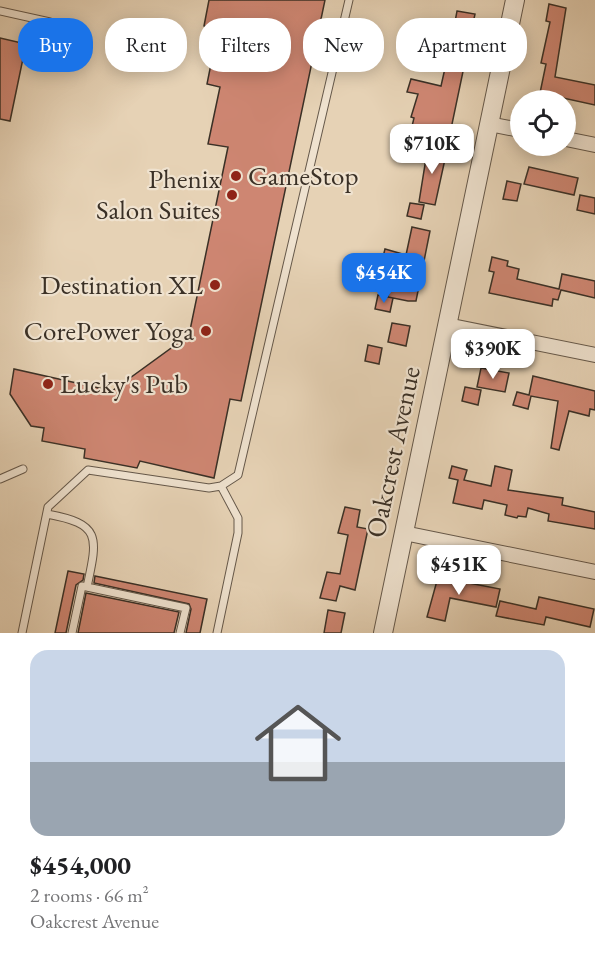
<!DOCTYPE html>
<html lang="en">
<head>
<meta charset="utf-8">
<style>
  body { margin:0; font-family:"EB Garamond",serif; background:#f6f6f6; color:#202124; height:100vh; display:flex; flex-direction:column; font-size:22px; white-space:nowrap }
  * { box-sizing:border-box; margin:0 }
  p { font-size:20px; color:#757577 }
  .icon { flex:none; width:33px; height:33px; fill:none; stroke:currentColor; stroke-width:2; stroke-linecap:round; stroke-linejoin:round }
  .map { position:relative; height:633px; overflow:hidden }
  .side { display:flex; flex-direction:column; background:#fff; flex:1 }
  .side>* { flex:none }
  .banner { position:absolute; left:18px; top:18px; width:560px; height:54px; display:flex; gap:12px }
  .tools { position:absolute; left:510px; top:90px; display:grid; gap:12px }
  .tools a { display:grid; place-items:center; width:66px; height:66px; border-radius:50%; background:#fff; box-shadow:0 3px 15px #0003; font-size:30px }
  .price { position:absolute; translate:-50% -51px; padding:0 14px; border-radius:12px; background:#fff; color:#222; font-size:20px; line-height:39px; filter:drop-shadow(0 2px 3px #0008) }
  .price::after { content:''; position:absolute; left:50%; top:36px; width:18px; height:14px; margin-left:-9px; background:inherit; clip-path:polygon(0 0,100% 0,50% 100%) }
  .price.active { background:#1a73e8; color:#fff }
  ul { padding:0; list-style:none }
  li { display:grid; align-content:center; gap:12px; height:318px; padding:0 30px }
  li+li { border-top:2px solid #e0e0e0 }
  li span { display:grid; place-items:center; height:186px; border-radius:18px; color:#555 }
  li>.icon { margin-inline-start:auto }
  span .icon { width:108px; height:108px; fill:#fffc; stroke-width:1 }
  li b { font-size:26px }
  .chip { padding:0 21px; border-radius:24px; background:#fff; box-shadow:0 3px 15px #0003; font-size:21px; line-height:54px }
  .chip.active { background:#1a73e8; color:#fff }
  .map>svg:first-child { display:block }
  .building { fill:#ce8672; stroke:#3a3026; stroke-width:1.5 }
  .lines { fill:none; stroke-linecap:round; stroke-linejoin:round }
  .service-casing { stroke:#65584a; stroke-width:9 }
  .minor-casing { stroke:#65584a; stroke-width:16 }
  .tertiary-casing { stroke:#65584a; stroke-width:20 }
  .service { stroke:#efe2cf; stroke-width:7 }
  .minor { stroke:#efe2cf; stroke-width:14 }
  .tertiary { stroke:#efe2cf; stroke-width:18 }
  .poi-dot { fill:#8f2418; stroke:#efe2cf; stroke-width:2 }
  .labels { text-anchor:middle; stroke-width:4.5; stroke-linejoin:round; paint-order:stroke }
  .poi-label { font-size:27px; fill:#3a3026; stroke:#efe2cf; text-anchor:end }
  .street-label { font-size:27px; fill:#3a3026; stroke:#efe2cf }
</style>
</head>
<body>
<div class="map">
<svg width="595" height="633" viewBox="0 0 595 633">
  <rect width="100%" height="100%" fill="#e6d2b5"/>
  <filter id="stains"><feTurbulence type="fractalNoise" baseFrequency=".00333" numOctaves="4"/><feColorMatrix values="0 0 0 0 .2 0 0 0 0 .09 0 0 0 0 .02 0 0 0 .5 -.17"/></filter>
  <radialGradient id="worn" r=".72"><stop offset=".6" stop-color="#630" stop-opacity="0"/><stop offset="1" stop-color="#630" stop-opacity=".3"/></radialGradient>
  <path class="building" d="M209 0H325L241 401 230 399 214 478 140 461 137 468 84 458 85 449 42 441 44 428 31 426 10 394 14 369 112 391 189 335 228 147 208 144 220 87 207 84 218 29 204 26Z
    M549 4 566 8 555 77 595 85V105L540 93 546 64 541 63 550 22 546 21Z
    M457 11 475 14 451 129 429 125 424 147 408 143 414 118 411 117 418 94 407 92 411 79 441 86 448 55 417 48 421 31 452 38Z
    M0 38 26 44 10 121 0 119Z
    M428 146 447 150 435 205 419 202Z
    M529 167 578 178 574 195 524 184Z
    M507 181 521 184 517 201 503 199Z
    M580 195 595 198V214L577 210Z
    M410 203 424 205 421 219 407 216Z
    M412 227 430 231 416 301H408L388 297 393 268 381 265 385 249 406 255Z
    M492 257 508 261 507 266 519 269 517 279 559 289 562 274 595 281V298L561 290 558 300 553 299 552 306 489 293 494 272 489 271Z
    M378 295 393 298 390 312 375 309Z
    M392 323 410 326 406 346 388 342Z
    M368 345 382 348 379 364 365 361Z
    M481 368 509 373 505 392 477 387Z
    M533 376 595 391V410L590 409 589 416 569 411 559 450 551 448 558 401 531 396 528 409 513 405 517 392 529 395Z
    M465 387 481 390 478 405 462 401Z
    M452 466 467 470 464 480 491 486 495 466 512 470 508 490 563 498 562 505 595 512V529L548 521 549 514 528 508 526 517 518 516 517 518 505 515 507 505 484 500 482 509 453 503 458 480 449 478Z
    M345 507 360 510 357 527 368 529 355 590 340 586 336 601 320 598 327 572 340 574 348 535 338 533Z
    M68 571 84 574 83 580 76 585 66 633H55Z
    M95 576 207 599 200 633H186L191 609 189 604 94 583Z
    M438 577 500 589 496 607 450 598 445 621 427 617Z
    M86 593 179 612 174 633H78Z
    M539 597 594 609 590 627 546 617 544 625 496 616 500 601 536 609Z
    M328 610 345 613 341 633H324Z"/>
  <g class="lines">
    <g class="service-casing">
      <path id="service" d="M0 11 50 22
        M0 479 23 469
        M47 514C101 524 98 536 87 587
        M22 633 48 507 88 470 209 488 221 486 238 475 349 0
        M72 633 82 586 186 608 180 633
        M217 633 238 533V518L221 486"/>
    </g>
    <g class="minor-casing">
      <path id="minor" d="M489 124 520 130
        M566 139 595 145
        M447 325 595 355
        M404 533 595 572"/>
    </g>
    <g class="tertiary-casing">
      <path id="tertiary" d="M383 633 515 0"/>
    </g>
    <use href="#service" class="service"/>
    <use href="#minor" class="minor"/>
    <use href="#tertiary" class="tertiary"/>
  </g>
  <g class="poi-dot">
    <circle cx="236" cy="176" r="6"/>
    <circle cx="232" cy="195" r="6"/>
    <circle cx="215" cy="285" r="6"/>
    <circle cx="206" cy="331" r="6"/>
    <circle cx="48" cy="384" r="6"/>
  </g>
  <g class="labels">
    <g class="poi-label">
      <text x="248" y="185" text-anchor="start">GameStop</text>
      <text x="220" y="188">Phenix<tspan x="220" dy="31">Salon Suites</tspan></text>
      <text x="203" y="294">Destination XL</text>
      <text x="194" y="340">CorePower Yoga</text>
      <text x="60" y="393" text-anchor="start">Lucky's Pub</text>
    </g>
    <g class="street-label">
      <text transform="translate(393 452) rotate(-78)" y="9">Oakcrest Avenue</text>
    </g>
  </g>
  <rect width="100%" height="100%" filter="url(#stains)"/>
  <rect width="100%" height="100%" fill="url(#worn)"/>
</svg>
<div class="tools">
<a><svg class="icon" aria-label="locate" viewBox="0 0 24 24"><circle cx="12" cy="12" r="6"/><path d="M12 2v4M12 18v4M2 12h4M18 12h4"/></svg></a>
</div>
<b class="price" style="left:432px;top:175px">$710K</b>
<b class="price active" style="left:384px;top:304px">$454K</b>
<b class="price" style="left:493px;top:380px">$390K</b>
<b class="price" style="left:459px;top:596px">$451K</b>
<div class="banner">
<a class="chip active">Buy</a>
<a class="chip">Rent</a>
<a class="chip">Filters</a>
<a class="chip">New</a>
<a class="chip">Apartment</a>
</div>
</div>
<section class="side">
<ul>
<li><span style="background:linear-gradient(#c9d6e8 60%,#9aa5b1 0)"><svg class="icon" aria-label="home" viewBox="0 0 24 24"><path d="M3 11l9-7 9 7M6 9v11h12V9"/></svg></span><div><b>$454,000</b><p>2 rooms · 66 m²</p><p>Oakcrest Avenue</p></div></li>
</ul>
</section>
</body>
</html>
